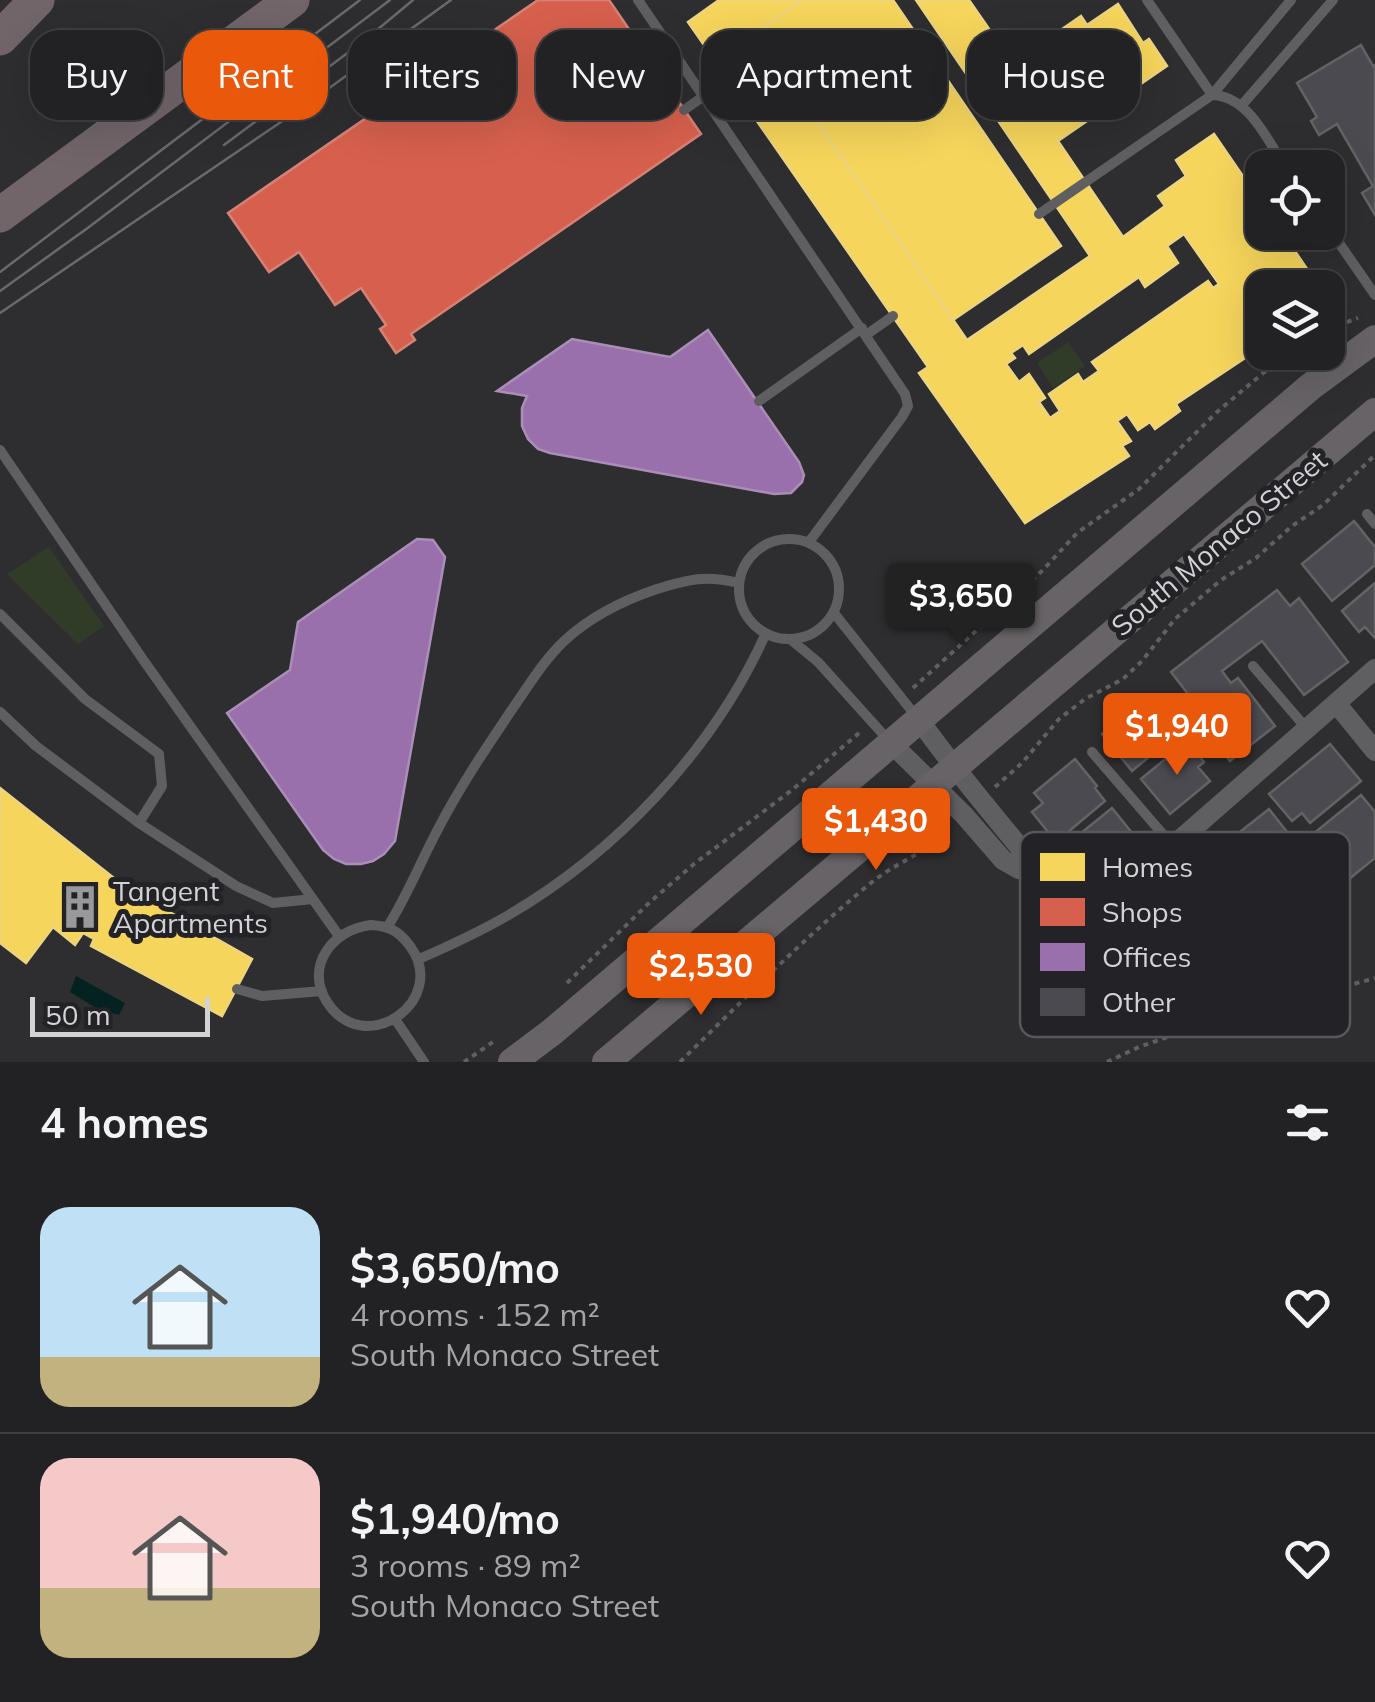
<!DOCTYPE html>
<html lang="en">
<head>
<meta charset="utf-8">
<style>
  body { margin:0; font-family:Mulish,sans-serif; background:#2e2f31; color:#f1f3f6; height:100vh; display:flex; flex-direction:column; font-size:38px; white-space:nowrap }
  * { box-sizing:border-box; margin:0 }
  p { font-size:32px; color:#a2a4a6 }
  .icon { flex:none; width:55px; height:55px; fill:none; stroke:currentColor; stroke-width:2; stroke-linecap:round; stroke-linejoin:round }
  .map { position:relative; height:1062px; overflow:hidden }
  .side { display:flex; flex-direction:column; background:#222224; flex:1 }
  .side>* { flex:none }
  .hud { position:absolute; left:30px; top:30px; width:1315px; height:90px; display:flex; gap:20px }
  .buttons { position:absolute; left:1245px; top:150px; display:grid; gap:20px }
  .buttons a { display:grid; place-items:center; width:100px; height:100px; border-radius:20px; background:#222224; box-shadow:0 10px 40px #0002,0 0 0 2px #3f3f41; font-size:50px }
  .scale { position:absolute; left:30px; bottom:25px; width:180px; box-sizing:border-box; padding-left:10px; border:5px solid #d3d3d6; border-top:0; font-size:28px; line-height:35px; white-space:nowrap; color:#d3d3d6; -webkit-text-stroke:8px #232327; paint-order:stroke }
  .price { position:absolute; translate:-50% -85px; padding:0 22px; border-radius:10px; background:#ea580c; color:#fff; font-size:32px; line-height:65px; filter:drop-shadow(0 2px 5px #0008) }
  .price::after { content:''; position:absolute; left:50%; top:60px; width:30px; height:22px; margin-left:-15px; background:inherit; clip-path:polygon(0 0,100% 0,50% 100%) }
  .price.current { background:#222; color:#fff }
  ul { padding:0; list-style:none }
  li { display:flex; align-items:center; gap:30px; height:250px; padding:0 40px }
  li+li { border-top:2px solid #3f3f41 }
  li span { display:grid; place-items:center; flex:none; width:280px; height:200px; border-radius:30px; color:#555 }
  li>.icon { margin-inline-start:auto }
  span .icon { width:120px; height:120px; fill:#fffc; stroke-width:1 }
  li b { font-size:42px }
  h2 { display:flex; justify-content:space-between; align-items:center; height:120px; padding:0 40px; font-size:42px }
  .chip { padding:0 35px; border-radius:30px; background:#222224; box-shadow:0 10px 40px #0002,0 0 0 2px #3f3f41; font-size:35px; line-height:90px }
  .chip.current { background:#ea580c; color:#fff }
  .map>svg:first-child { display:block }
  .green { fill:#303c28 }
  .water { fill:#042222 }
  .homes { fill:#f6d55c; stroke:#ecd481; stroke-width:2.5; fill-rule:evenodd }
  .shops { fill:#d6604d; stroke:#d58276; stroke-width:2.5 }
  .offices { fill:#9970ab; stroke:#aa8eb8; stroke-width:2.5 }
  .building { fill:#4a4a50; stroke:#636365; stroke-width:2.5 }
  .lines { fill:none; stroke-linecap:round; stroke-linejoin:round }
  .path { stroke:#606061; stroke-width:4; stroke-dasharray:5 5; stroke-linecap:butt }
  .lane { stroke:#5f5f61; stroke-width:10 }
  .street { stroke:#5f5f61; stroke-width:20 }
  .secondary { stroke:#676366; stroke-width:28 }
  .highway { stroke:#71656a; stroke-width:35 }
  .tram { stroke:#6a6a6c; stroke-width:2.5 }
  .labels { text-anchor:middle; stroke-width:10; stroke-linejoin:round; paint-order:stroke }
  .street-label { font-size:28px; fill:#d3d3d6; stroke:#232327 }
  .poi-label { font-size:28px; fill:#d3d3d6; stroke:#232327; text-anchor:start }
  .key { fill:#232327; stroke:#58585c; stroke-width:2.5 }
  .key-label { font-size:28px; fill:#d3d3d6 }
</style>
</head>
<body>
<div class="map">
<svg width="1375" height="1062" viewBox="0 0 1375 1062">
  <rect width="100%" height="100%" fill="#2e2e30"/>
  <path class="green" d="M1068 342 1085 366 1053 388 1037 363Z
    M49 547 104 626 78 644 7 574Z"/>
  <path class="water" d="M76 976 125 1003 119 1015 96 1008 70 992Z"/>
  <path class="homes" d="M719 0H802L756 32 967 340 1090 256 916 0H969L1014 65 1006 71 1012 79 1059 45 1052 36 1081 16 1087 25 1118 4 1143 43 1149 39 1167 66 1058 141 1123 237 1165 206 1158 196 1186 176 1176 160 1214 134 1262 204V232H1282L1320 288H1262V337L1242 352 1245 358 1176 404 1180 411 1155 429 1150 422 1138 430 1127 414 1117 421 1131 441 1122 446 1129 456 1025 523 919 373 928 367 688 22ZM1184 234 1219 284 1213 288 1208 281 1092 362 1099 371 1083 382 1078 374 1049 394 1060 411 1050 418 1039 402 1045 398 1029 374 1019 382 1006 364 1015 358 1011 353 1023 345 1029 354 1139 277 1145 287 1178 263 1167 246Z
    M802 0H893L1061 246 953 320 756 32Z
    M0 788 124 886 252 959 222 1016 91 946 94 939 83 933 75 945 53 927 26 963 0 943Z"/>
  <path class="shops" d="M538 0H609L701 134 411 334 415 340 396 353 380 329 386 325 361 288 335 305 299 252 269 272 228 213Z"/>
  <path class="offices" d="M708 330 799 462 804 475 802 482 791 493 774 494 550 453 538 449 528 439 522 426V408L527 396 497 391 572 339 670 357Z
    M417 539 433 540 445 557 395 841 384 854 373 861 361 864H346L334 859 323 850 227 713 290 670 298 622Z"/>
  <path class="building" d="M1361 45 1373 66 1375 65V215L1362 193 1373 186 1337 124 1319 135 1311 121 1317 117 1297 83Z
    M1354 521 1375 547V565L1332 601 1302 564Z
    M1375 583V638L1365 627 1359 632 1342 611Z
    M1277 590 1290 606 1299 598 1348 662 1304 695 1262 641 1222 671 1231 683 1238 678 1275 726 1230 761 1182 699 1188 694 1171 672Z
    M1154 702 1167 717 1159 723 1172 738 1132 771 1102 734 1138 705 1143 711Z
    M1187 741 1204 762 1198 767 1210 781 1170 814 1141 779Z
    M1330 744 1361 781 1310 823 1302 813 1292 821 1269 794Z
    M1075 759 1097 786 1095 788 1105 801 1056 842 1032 812 1043 803 1034 793Z
    M1361 795 1375 812V858L1343 884 1307 839Z
    M1112 808 1141 844 1098 878 1070 842Z
    M1269 809 1309 860 1299 868 1308 879 1280 901 1231 839Z"/>
  <g class="lines">
    <path class="path" d="M1328 329 1358 318
      M913 688 1043 570 1077 533 1139 489 1217 412 1288 352
      M995 787 1022 763 1059 719 1085 699 1123 679 1142 661 1175 619 1221 580 1256 558 1292 526 1323 505 1375 455
      M1121 919 1183 982 1233 1019
      M567 983 650 902 694 864 792 790 859 733
      M1179 1033C1188 1016 1192 1005 1185 986
      M464 1062 493 1042
      M680 1062C743 1000 804 938 872 882 896 863 926 852 949 831
      M1107 1062 1139 1047 1179 1033 1375 978"/>
    <path class="lane" d="M638 0 905 394 908 406 902 417 809 542
      M1147 0 1212 95C1249 96 1267 140 1286 168
      M647 55 667 42
      M1242 105 1333 0
      M684 110 704 96
      M1039 214 1212 95 1291 0
      M1328 227 1375 295
      M866 335 893 316
      M759 401 862 328
      M0 450 144 661 339 936
      M1367 514 1375 524
      M739 589a50 50 0 1 1 100 0a50 50 0 1 1-100 0Z
      M834 613 919 720
      M0 614 85 699 159 754 162 786 139 823 36 746 0 712
      M790 639 818 662 890 742
      M1253 666 1307 729
      M1092 752 1173 846
      M139 823 236 886 273 903 313 899
      M371 925C389 926 399 931 410 946 450 1001 364 1060 327 1002 304 966 333 929 371 925Z
      M388 926C407 896 420 863 437 831 459 788 486 748 513 708 529 685 544 660 564 641 590 617 624 600 657 589 690 579 705 575 739 583
      M419 959C449 946 479 932 507 916 617 852 714 749 766 633
      M237 989 262 996 322 991
      M395 1019 424 1062"/>
    <path class="street" d="M1336 703 1375 751
      M920 721C950 763 983 803 1017 844 1035 865 1045 895 1074 906 1089 912 1105 902 1118 894L1375 669
      M892 744 964 815 1003 860 1019 869 1035 874"/>
    <path class="secondary" d="M512 1062 552 1032 1310 387 1375 339
      M606 1062 1375 412"/>
    <path class="highway" d="M0 38 37 0
      M0 215 292 0"/>
    <path class="tram" d="M224 145 365 40 413 0
      M81 233 390 0
      M0 272 360 0
      M0 291 89 227
      M0 313 303 107 451 0"/>
  </g>
  <defs>
    <g id="building-bare" transform="scale(3.45)"><path d="M-4-6H4V6H1V3H-1V6H-4ZM-2.5-4.3h1.7v1.8h-1.7ZM.8-4.3h1.7v1.8H.8ZM-2.5-1h1.7V.8h-1.7ZM.8-1h1.7V.8H.8Z" fill="#99999c" stroke="#232327" stroke-width="2.5" paint-order="stroke"/></g>
  </defs>
  <g fill-rule="evenodd">
    <use href="#building-bare" x="80" y="907"/>
  </g>
  <g class="labels">
    <g class="street-label">
      <text transform="translate(1219 543) rotate(-40)" y="10">South Monaco Street</text>
    </g>
    <g class="poi-label">
      <text x="113" y="901">Tangent<tspan x="113" dy="32">Apartments</tspan></text>
    </g>
  </g>
  <rect x="1020" y="832" width="330" height="205" rx="15" class="key"/>
  <rect x="1040" y="853" width="45" height="28" fill="#f6d55c"/>
  <rect x="1040" y="898" width="45" height="28" fill="#d6604d"/>
  <rect x="1040" y="943" width="45" height="28" fill="#9970ab"/>
  <rect x="1040" y="988" width="45" height="28" fill="#4a4a50"/>
  <g class="key-label">
    <text x="1102" y="877">Homes</text>
    <text x="1102" y="922">Shops</text>
    <text x="1102" y="967">Offices</text>
    <text x="1102" y="1012">Other</text>
  </g>
</svg>
<div class="buttons">
<a><svg class="icon" aria-label="locate" viewBox="0 0 24 24"><circle cx="12" cy="12" r="6"/><path d="M12 2v4M12 18v4M2 12h4M18 12h4"/></svg></a>
<a><svg class="icon" aria-label="layers" viewBox="0 0 24 24"><path d="M12 4l9 5-9 5-9-5zM3 14l9 5 9-5"/></svg></a>
</div>
<div class="scale">50 m</div>
<b class="price current" style="left:961px;top:648px">$3,650</b>
<b class="price" style="left:1177px;top:778px">$1,940</b>
<b class="price" style="left:876px;top:873px">$1,430</b>
<b class="price" style="left:701px;top:1018px">$2,530</b>
<div class="hud">
<a class="chip">Buy</a>
<a class="chip current">Rent</a>
<a class="chip">Filters</a>
<a class="chip">New</a>
<a class="chip">Apartment</a>
<a class="chip">House</a>
</div>
</div>
<section class="side">
<h2>4 homes<svg class="icon" aria-label="filters" viewBox="0 0 24 24"><path d="M4 7h16M4 17h16"/><circle cx="9" cy="7" r="2"/><circle cx="15" cy="17" r="2"/></svg></h2>
<ul>
<li><span style="background:linear-gradient(#bfe0f5 75%,#c2b280 0)"><svg class="icon" aria-label="home" viewBox="0 0 24 24"><path d="M3 11l9-7 9 7M6 9v11h12V9"/></svg></span><div><b>$3,650/mo</b><p>4 rooms · 152 m²</p><p>South Monaco Street</p></div><svg class="icon" aria-label="heart" viewBox="0 0 24 24"><path d="M12 20l-8-8c-3-5 5-10 8-4 3-6 11-1 8 4z"/></svg></li>
<li><span style="background:linear-gradient(#f6c9c9 65%,#c2b280 0)"><svg class="icon" aria-label="home" viewBox="0 0 24 24"><path d="M3 11l9-7 9 7M6 9v11h12V9"/></svg></span><div><b>$1,940/mo</b><p>3 rooms · 89 m²</p><p>South Monaco Street</p></div><svg class="icon" aria-label="heart" viewBox="0 0 24 24"><path d="M12 20l-8-8c-3-5 5-10 8-4 3-6 11-1 8 4z"/></svg></li>
</ul>
</section>
</body>
</html>
